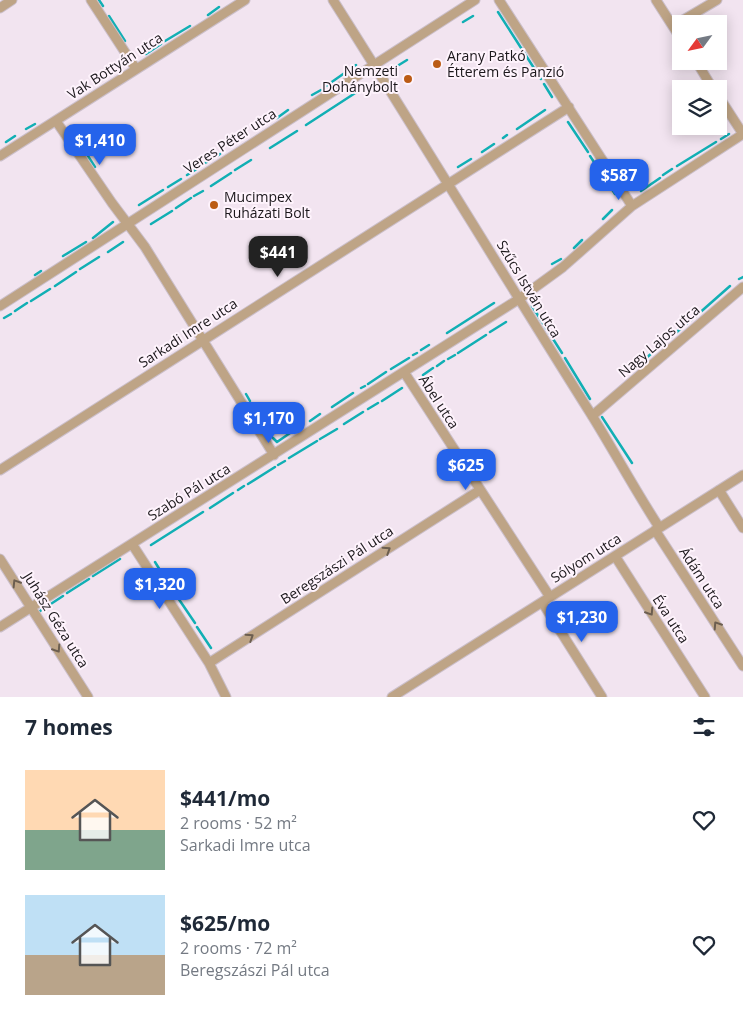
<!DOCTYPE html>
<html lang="en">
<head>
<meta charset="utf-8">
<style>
  body { margin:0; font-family:"Open Sans",sans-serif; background:#f6f6f7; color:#1f2937; height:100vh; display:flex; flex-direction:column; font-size:19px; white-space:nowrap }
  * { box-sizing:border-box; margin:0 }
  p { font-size:16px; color:#747a83 }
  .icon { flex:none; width:28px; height:28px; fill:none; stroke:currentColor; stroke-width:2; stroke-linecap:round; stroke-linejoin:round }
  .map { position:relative; height:697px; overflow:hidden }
  .sheet { display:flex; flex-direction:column; background:#fff; flex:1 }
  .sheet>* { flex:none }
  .needle { width:32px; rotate:237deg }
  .controls { position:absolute; left:672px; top:15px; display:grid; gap:10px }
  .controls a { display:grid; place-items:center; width:55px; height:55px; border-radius:0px; background:#fff; box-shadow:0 2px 12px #0003; font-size:25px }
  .price { position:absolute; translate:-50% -42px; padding:0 11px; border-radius:10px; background:#2563eb; color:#fff; font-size:16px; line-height:32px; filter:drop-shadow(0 1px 2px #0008) }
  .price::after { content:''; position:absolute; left:50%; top:30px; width:15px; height:11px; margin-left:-8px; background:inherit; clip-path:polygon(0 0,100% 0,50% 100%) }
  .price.active { background:#222; color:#fff }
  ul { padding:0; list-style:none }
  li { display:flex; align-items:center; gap:15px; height:125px; padding:0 25px }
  li span { display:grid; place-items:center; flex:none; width:140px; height:100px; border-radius:0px; color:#555 }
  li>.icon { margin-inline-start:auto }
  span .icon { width:60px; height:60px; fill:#fffc; stroke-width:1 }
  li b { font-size:21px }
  h2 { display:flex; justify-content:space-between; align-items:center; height:60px; padding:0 25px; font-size:21px }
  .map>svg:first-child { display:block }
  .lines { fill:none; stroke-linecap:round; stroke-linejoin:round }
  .stream { stroke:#11afb4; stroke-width:2.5 }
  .minor-casing { stroke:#cbbfca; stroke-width:11 }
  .minor { stroke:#bea486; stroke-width:9 }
  .oneway { stroke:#6c5e50 }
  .poi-dot { fill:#bb5b15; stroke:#fef3fc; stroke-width:2 }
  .labels { text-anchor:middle; stroke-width:4; stroke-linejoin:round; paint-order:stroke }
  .poi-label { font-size:14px; fill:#1b171b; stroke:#fef3fc; text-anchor:start }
  .street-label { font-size:14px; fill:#1b171b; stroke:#fef3fc }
</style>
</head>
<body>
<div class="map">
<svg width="743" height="697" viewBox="0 0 743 697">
  <rect width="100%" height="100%" fill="#f2e4f0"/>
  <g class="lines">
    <path class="stream" d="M99 0 103 6
      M498 12 541 79
      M208 15 219 7
      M109 16 125 41
      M463 22 473 16
      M165 41 190 26
      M146 54 161 44
      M394 68 407 60
      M544 84 552 97
      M326 86 356 65
      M312 95 321 90
      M277 118 288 110
      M568 122 588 152
      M306 125 366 86
      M26 129 35 124
      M70 129 82 148
      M517 129 545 110
      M503 138 507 135
      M721 139 729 134
      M6 142 15 136
      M270 148 297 131
      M482 152 494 144
      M86 153 95 167
      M590 156 615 194
      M212 159 220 154
      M205 163 207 162
      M677 166 716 142
      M458 167 471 159
      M235 170 251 160
      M187 175 200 167
      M663 175 672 169
      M211 186 231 173
      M168 187 181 179
      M641 191 660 178
      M194 196 203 191
      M139 205 163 190
      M176 208 191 198
      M603 219 612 210
      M151 224 172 211
      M93 238 113 222
      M574 248 582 240
      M108 252 123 242
      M63 256 86 242
      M552 264 561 259
      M80 269 99 257
      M35 275 41 271
      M739 279 743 277
      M55 286 76 272
      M31 301 50 289
      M532 306 562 353
      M15 311 27 303
      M696 316 730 286
      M4 318 11 314
      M490 332 506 322
      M447 333 494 303
      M664 343 692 319
      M421 350 429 345
      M458 353 486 335
      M413 355 417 353
      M565 358 590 399
      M448 359 455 355
      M638 365 652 353
      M437 366 444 361
      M391 369 409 358
      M423 375 433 368
      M368 384 386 372
      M361 388 365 386
      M246 394 250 401
      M382 401 402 388
      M252 404 255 409
      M332 407 353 393
      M368 409 378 403
      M257 412 261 419
      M602 417 632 463
      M310 421 320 414
      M263 423 266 428
      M344 424 363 412
      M300 427 303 425
      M268 431 272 437
      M273 438 277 442 293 431
      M320 439 337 429
      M289 458 317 441
      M278 465 285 461
      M248 484 275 467
      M238 490 244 486
      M210 508 233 493
      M151 545 203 512
      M155 562 173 591
      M93 576 120 559
      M67 593 89 579
      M176 595 195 623
      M40 611 63 596
      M197 627 211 648"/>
    <g class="minor-casing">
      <path id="minor" d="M91 0 136 69
        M333 0C420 137 504 276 591 414 614 451 635 490 659 527
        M499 0 632 206
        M656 0 681 39
        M0 8 12 0
        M673 26 717 0
        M696 61 713 89
        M719 97 743 134
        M56 121 112 203 145 247 274 455
        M0 156 245 0
        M0 306 475 0
        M404 372 550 597
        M592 416 743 287
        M0 470 569 107
        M719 490 743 528
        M655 530 743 666
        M132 544 209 663 226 697
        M615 556 705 697
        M0 559 88 697
        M542 602 602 697
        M0 627 519 299 563 267 632 206 743 134
        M209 663 480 490
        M392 697 743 475"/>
    </g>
    <use href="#minor" class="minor"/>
  </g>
  <defs><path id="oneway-chevron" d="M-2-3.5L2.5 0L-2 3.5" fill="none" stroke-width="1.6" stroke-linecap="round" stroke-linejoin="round" transform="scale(1.25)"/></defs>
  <g class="oneway">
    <use href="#oneway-chevron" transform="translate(387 550) rotate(-33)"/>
    <use href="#oneway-chevron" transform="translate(16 583) rotate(-122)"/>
    <use href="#oneway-chevron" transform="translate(650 612) rotate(57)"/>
    <use href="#oneway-chevron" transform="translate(717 625) rotate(-123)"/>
    <use href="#oneway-chevron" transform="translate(250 637) rotate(-33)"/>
    <use href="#oneway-chevron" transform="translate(57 649) rotate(57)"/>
  </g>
  <g class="poi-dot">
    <circle cx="437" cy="64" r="5"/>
    <circle cx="408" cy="79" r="5"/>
    <circle cx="214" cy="205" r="5"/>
  </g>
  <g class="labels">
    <g class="poi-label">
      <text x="447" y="61">Arany Patkó<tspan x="447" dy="16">Étterem és Panzió</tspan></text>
      <text x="398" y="76" text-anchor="end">Nemzeti<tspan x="398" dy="16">Dohánybolt</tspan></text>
      <text x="224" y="202">Mucimpex<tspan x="224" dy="16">Ruházati Bolt</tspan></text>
    </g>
    <g class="street-label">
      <text transform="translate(115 66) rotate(-33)" y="5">Vak Bottyán utca</text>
      <text transform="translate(230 141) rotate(-33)" y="5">Veres Péter utca</text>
      <text transform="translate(529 289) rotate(59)" y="5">Szűcs István utca</text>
      <text transform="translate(188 333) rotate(-33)" y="5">Sarkadi Imre utca</text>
      <text transform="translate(659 341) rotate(-41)" y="5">Nagy Lajos utca</text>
      <text transform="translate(439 402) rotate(57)" y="5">Ábel utca</text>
      <text transform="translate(189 492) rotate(-32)" y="5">Szabó Pál utca</text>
      <text transform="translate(586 558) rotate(-32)" y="5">Sólyom utca</text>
      <text transform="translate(337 565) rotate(-33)" y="5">Beregszászi Pál utca</text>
      <text transform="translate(702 578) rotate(57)" y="5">Ádám utca</text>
      <text transform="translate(671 619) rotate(57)" y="5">Éva utca</text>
      <text transform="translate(56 620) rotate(58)" y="5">Juhász Géza utca</text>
    </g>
  </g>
</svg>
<div class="controls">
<a><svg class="needle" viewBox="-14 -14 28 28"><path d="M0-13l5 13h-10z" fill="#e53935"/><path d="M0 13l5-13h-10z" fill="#747a83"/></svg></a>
<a><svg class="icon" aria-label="layers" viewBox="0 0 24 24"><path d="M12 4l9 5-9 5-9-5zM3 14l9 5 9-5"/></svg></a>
</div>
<b class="price" style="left:100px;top:166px">$1,410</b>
<b class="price" style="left:619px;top:201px">$587</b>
<b class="price active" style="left:278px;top:278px">$441</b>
<b class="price" style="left:269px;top:444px">$1,170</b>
<b class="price" style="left:466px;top:491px">$625</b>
<b class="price" style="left:160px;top:610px">$1,320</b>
<b class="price" style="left:582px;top:643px">$1,230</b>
</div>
<section class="sheet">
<h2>7 homes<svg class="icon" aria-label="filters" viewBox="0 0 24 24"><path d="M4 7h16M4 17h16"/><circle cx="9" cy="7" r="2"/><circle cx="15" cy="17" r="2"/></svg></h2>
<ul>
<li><span style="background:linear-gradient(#ffd9b3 60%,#7fa58c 0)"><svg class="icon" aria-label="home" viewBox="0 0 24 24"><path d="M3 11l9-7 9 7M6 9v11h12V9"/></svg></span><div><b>$441/mo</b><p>2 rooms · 52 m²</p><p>Sarkadi Imre utca</p></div><svg class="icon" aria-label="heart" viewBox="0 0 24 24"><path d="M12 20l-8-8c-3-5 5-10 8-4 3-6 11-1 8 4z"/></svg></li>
<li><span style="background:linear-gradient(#bfe0f5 60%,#b9a48a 0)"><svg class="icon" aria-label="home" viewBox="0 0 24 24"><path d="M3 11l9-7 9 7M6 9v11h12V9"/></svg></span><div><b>$625/mo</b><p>2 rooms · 72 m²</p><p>Beregszászi Pál utca</p></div><svg class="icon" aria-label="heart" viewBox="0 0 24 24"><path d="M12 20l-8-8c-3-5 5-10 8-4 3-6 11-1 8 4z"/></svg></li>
</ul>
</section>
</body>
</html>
